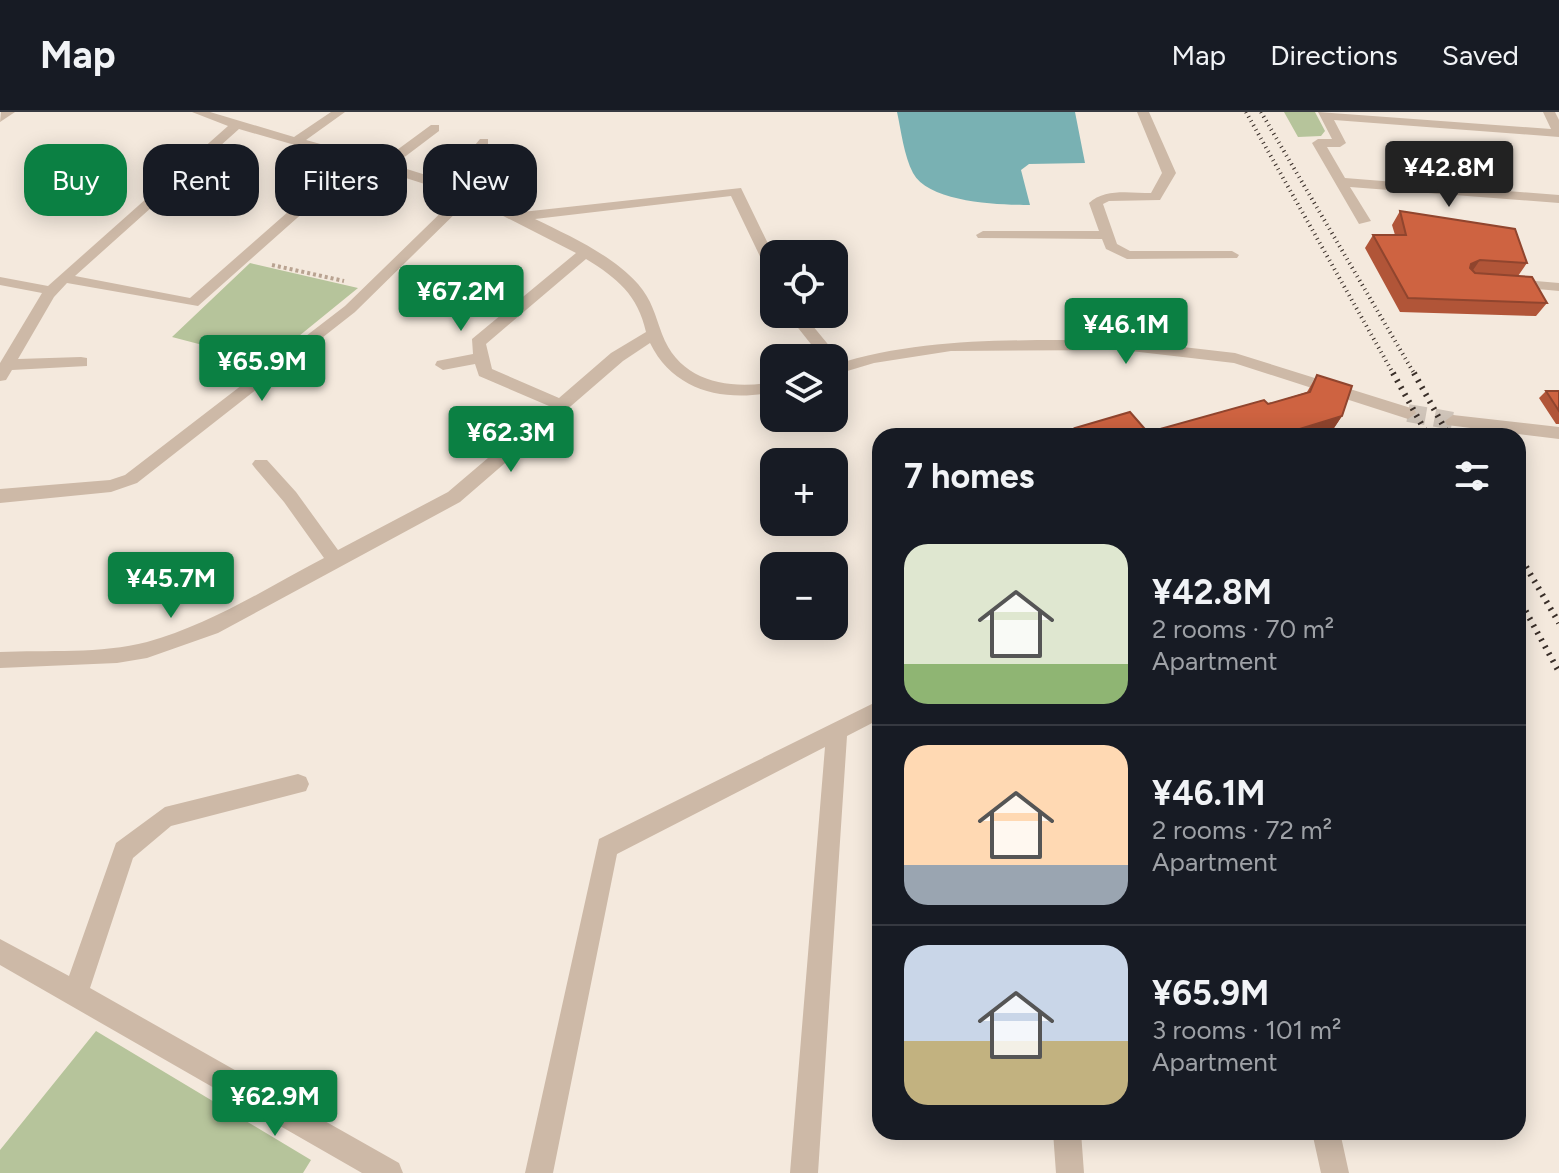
<!DOCTYPE html>
<html lang="en">
<head>
<meta charset="utf-8">
<style>
  body { margin:0; font-family:Figtree,sans-serif; background:#20242c; color:#f1f3f6; height:100vh; display:flex; flex-direction:column; font-size:30px; white-space:nowrap }
  * { box-sizing:border-box; margin:0 }
  p { font-size:26px; color:#9ea1a6 }
  .icon { flex:none; width:44px; height:44px; fill:none; stroke:currentColor; stroke-width:2; stroke-linecap:round; stroke-linejoin:round }
  .map { position:relative; flex:1; overflow:hidden }
  .sheet { position:absolute; left:872px; top:316px; width:654px; height:712px; display:flex; flex-direction:column; background:#171b24; border-radius:24px; box-shadow:0 4px 20px #0003 }
  .sheet>* { flex:none }
  .banner { position:absolute; left:24px; top:32px; width:728px; height:72px; display:flex; gap:16px }
  .controls { position:absolute; left:760px; top:128px; display:grid; gap:16px }
  .controls a { display:grid; place-items:center; width:88px; height:88px; border-radius:16px; background:#171b24; box-shadow:0 4px 20px #0003; font-size:40px }
  .price { position:absolute; translate:-50% -68px; padding:0 18px; border-radius:8px; background:#0b8043; color:#fff; font-size:26px; line-height:52px; filter:drop-shadow(0 2px 4px #0008) }
  .price::after { content:''; position:absolute; left:50%; top:48px; width:24px; height:18px; margin-left:-12px; background:inherit; clip-path:polygon(0 0,100% 0,50% 100%) }
  .price.active { background:#222; color:#fff }
  ul { padding:0; list-style:none }
  li { display:flex; align-items:center; gap:24px; height:200px; padding:0 32px }
  li+li { border-top:2px solid #363941 }
  li span { display:grid; place-items:center; flex:none; width:224px; height:160px; border-radius:24px; color:#555 }
  li>.icon { margin-inline-start:auto }
  span .icon { width:96px; height:96px; fill:#fffc; stroke-width:1 }
  li b { font-size:34px }
  h2 { display:flex; justify-content:space-between; align-items:center; height:96px; padding:0 32px; font-size:34px }
  .pill { padding:0 28px; border-radius:24px; background:#171b24; box-shadow:0 4px 20px #0003; font-size:28px; line-height:72px }
  .pill.active { background:#0b8043; color:#fff }
  header { display:flex; align-items:center; gap:48px; box-sizing:border-box; height:112px; padding:0 40px; background:#171b24; border-bottom:2px solid #363941 }
  header strong { font-size:38px }
  nav { display:flex; gap:44px; margin-inline-start:auto; font-size:28px }
  .map>svg:first-child { display:block }
  .green { fill:#b6c49b }
  .water { fill:#79b1b3 }
  .lines { fill:none; stroke-linecap:round; stroke-linejoin:round }
  .minor-tunnel { stroke:#cfc4b9; stroke-width:18; stroke-dasharray:18 9; stroke-linecap:butt }
  .path { stroke:#b9a391; stroke-width:4; stroke-dasharray:3 3; stroke-linecap:butt }
  .minor { fill:#cdb9a7; fill-rule:evenodd }
  .rail-far1 { stroke:#392e28; stroke-width:4; stroke-dasharray:1 4; stroke-linecap:butt }
  .rail { stroke:#392e28; stroke-width:6; stroke-dasharray:2 6; stroke-linecap:butt }
  .wall { fill:#b15538 }
  .shaded-wall { fill:#90452e }
  .building { fill:#ce6341; stroke:#90452e; stroke-width:2 }
</style>
</head>
<body>
<header>
<strong>Map</strong>
<nav><a>Map</a><a>Directions</a><a>Saved</a></nav>
</header>
<div class="map">
<svg width="1559" height="1061" viewBox="0 0 1559 1061">
  <rect width="100%" height="100%" fill="#f4e9dd"/>
  <path class="green" d="M1284 0H1315L1325 19 1321 24 1298 25Z
    M250 151 358 176 267 250 172 225Z
    M96 919 311 1048 303 1061H0V1038Z"/>
  <path class="water" d="M897 0H1075L1085 51 1029 52 1021 58 1030 93C1001 93 929 91 913 61 904 44 901 18 897 0Z"/>
  <g class="lines">
    <path class="minor-tunnel" d="M1408 301 1453 309"/>
    <path class="path" d="M272 153 344 169"/>
    <path class="minor" d="M15 0 0 10 1 0Z
      M192 0H210L294 25 331 0H345L306 28 382 49 431 13H439V19L394 53 445 69 480 27H488V33L456 73 522 100 741 76 774 144V163L767 159 731 84 535 107C570 124 612 143 638 172 652 188 655 203 662 222 680 270 728 278 774 270V280C725 290 674 280 650 231L623 249 460 390 218 521 147 546 117 551 0 556V540C47 538 101 542 147 530 209 513 267 476 324 446L284 390 255 356 252 352 255 348H267L296 380 338 438 448 380 549 294 479 264 475 252 443 258 435 253 437 249 473 242 472 227 576 141 470 87 355 200 137 371 111 380 0 391V377L110 368 125 363 345 194 459 83 359 51 198 194 67 171 54 185 18 247 81 245 87 246V254L12 258 6 268 0 269V251L42 181 0 173V165L48 174 228 14ZM239 17 347 48 190 186 75 164ZM586 147C617 166 638 183 646 220L611 241 559 286 492 257 486 232Z
      M1137 0H1149L1176 61 1160 88 1109 89 1103 92 1117 132 1130 139H1232L1239 143 1237 146 1127 147 1106 137 1102 127 978 126 976 123 983 119H1099L1089 91C1105 76 1130 81 1151 81L1162 61Z
      M1318 0 1551 17 1543 0H1555L1559 8V25L1334 8 1346 31 1340 35H1327L1345 66 1559 83V91L1350 75 1371 109 1359 112 1312 31 1318 27H1332Z
      M1511 167 1559 171V179L1506 174V168Z
      M787 202H803L836 242V250L834 246H822Z
      M1122 228 1235 241 1414 297 1416 301 1408 307 1234 251 1122 238 951 239 874 251 834 263V253C928 223 1025 229 1122 228Z
      M1453 303 1559 315V327L1447 313 1445 309Z
      M880 588V607L847 624 818 1061H790L825 635 617 742 553 1061H525L599 727Z
      M298 662 306 665 309 672 306 679 171 714 133 746 90 876 399 1051 403 1061H362L0 853V827L69 864 116 731 165 695Z
      M1053 1020H1081L1084 1061H1056Z
      M1312 1020H1340L1349 1061H1321Z"/>
    <path class="rail-far1" d="M1246 0 1394 263
      M1261 0 1415 263"/>
    <path class="rail" d="M1393 261 1428 324
      M1414 261 1449 324
      M1518 441 1559 511
      M1518 485 1559 560"/>
  </g>
  <path class="wall" d="M1400 99 1527 151 1518 164 1547 191 1536 204 1400 200 1365 136 1373 123H1395L1392 113Z
    M1317 263 1342 304 1332 319 1316 324H1157L1160 317 1268 292 1307 280Z
    M1546 279H1559V312H1556L1539 286Z
    M1075 316 1151 324H1072Z"/>
  <path class="shaded-wall" d="M1480 148 1471 161 1463 165 1471 152Z
    M1342 304 1332 319 1316 324H1277Z"/>
  <path class="building" d="M1400 99 1515 117 1527 151 1480 148 1471 152 1470 156 1475 161 1532 165 1547 191 1408 186 1373 123H1406Z
    M1317 263 1352 274 1342 304 1277 324H1166L1160 317 1264 288 1268 292 1310 280Z
    M1546 279H1559V299Z
    M1130 300 1151 324H1082L1075 316Z"/>
</svg>
<div class="controls">
<a><svg class="icon" aria-label="locate" viewBox="0 0 24 24"><circle cx="12" cy="12" r="6"/><path d="M12 2v4M12 18v4M2 12h4M18 12h4"/></svg></a>
<a><svg class="icon" aria-label="layers" viewBox="0 0 24 24"><path d="M12 4l9 5-9 5-9-5zM3 14l9 5 9-5"/></svg></a>
<a>+</a>
<a>−</a>
</div>
<b class="price active" style="left:1449px;top:97px">¥42.8M</b>
<b class="price" style="left:461px;top:221px">¥67.2M</b>
<b class="price" style="left:1126px;top:254px">¥46.1M</b>
<b class="price" style="left:262px;top:291px">¥65.9M</b>
<b class="price" style="left:511px;top:362px">¥62.3M</b>
<b class="price" style="left:171px;top:508px">¥45.7M</b>
<b class="price" style="left:275px;top:1026px">¥62.9M</b>
<div class="banner">
<a class="pill active">Buy</a>
<a class="pill">Rent</a>
<a class="pill">Filters</a>
<a class="pill">New</a>
</div>
<section class="sheet">
<h2>7 homes<svg class="icon" aria-label="filters" viewBox="0 0 24 24"><path d="M4 7h16M4 17h16"/><circle cx="9" cy="7" r="2"/><circle cx="15" cy="17" r="2"/></svg></h2>
<ul>
<li><span style="background:linear-gradient(#dfe7d0 75%,#8fb573 0)"><svg class="icon" aria-label="home" viewBox="0 0 24 24"><path d="M3 11l9-7 9 7M6 9v11h12V9"/></svg></span><div><b>¥42.8M</b><p>2 rooms · 70 m²</p><p>Apartment</p></div></li>
<li><span style="background:linear-gradient(#ffd9b3 75%,#9aa5b1 0)"><svg class="icon" aria-label="home" viewBox="0 0 24 24"><path d="M3 11l9-7 9 7M6 9v11h12V9"/></svg></span><div><b>¥46.1M</b><p>2 rooms · 72 m²</p><p>Apartment</p></div></li>
<li><span style="background:linear-gradient(#c9d6e8 60%,#c2b280 0)"><svg class="icon" aria-label="home" viewBox="0 0 24 24"><path d="M3 11l9-7 9 7M6 9v11h12V9"/></svg></span><div><b>¥65.9M</b><p>3 rooms · 101 m²</p><p>Apartment</p></div></li>
</ul>
</section>
</div>
</body>
</html>
